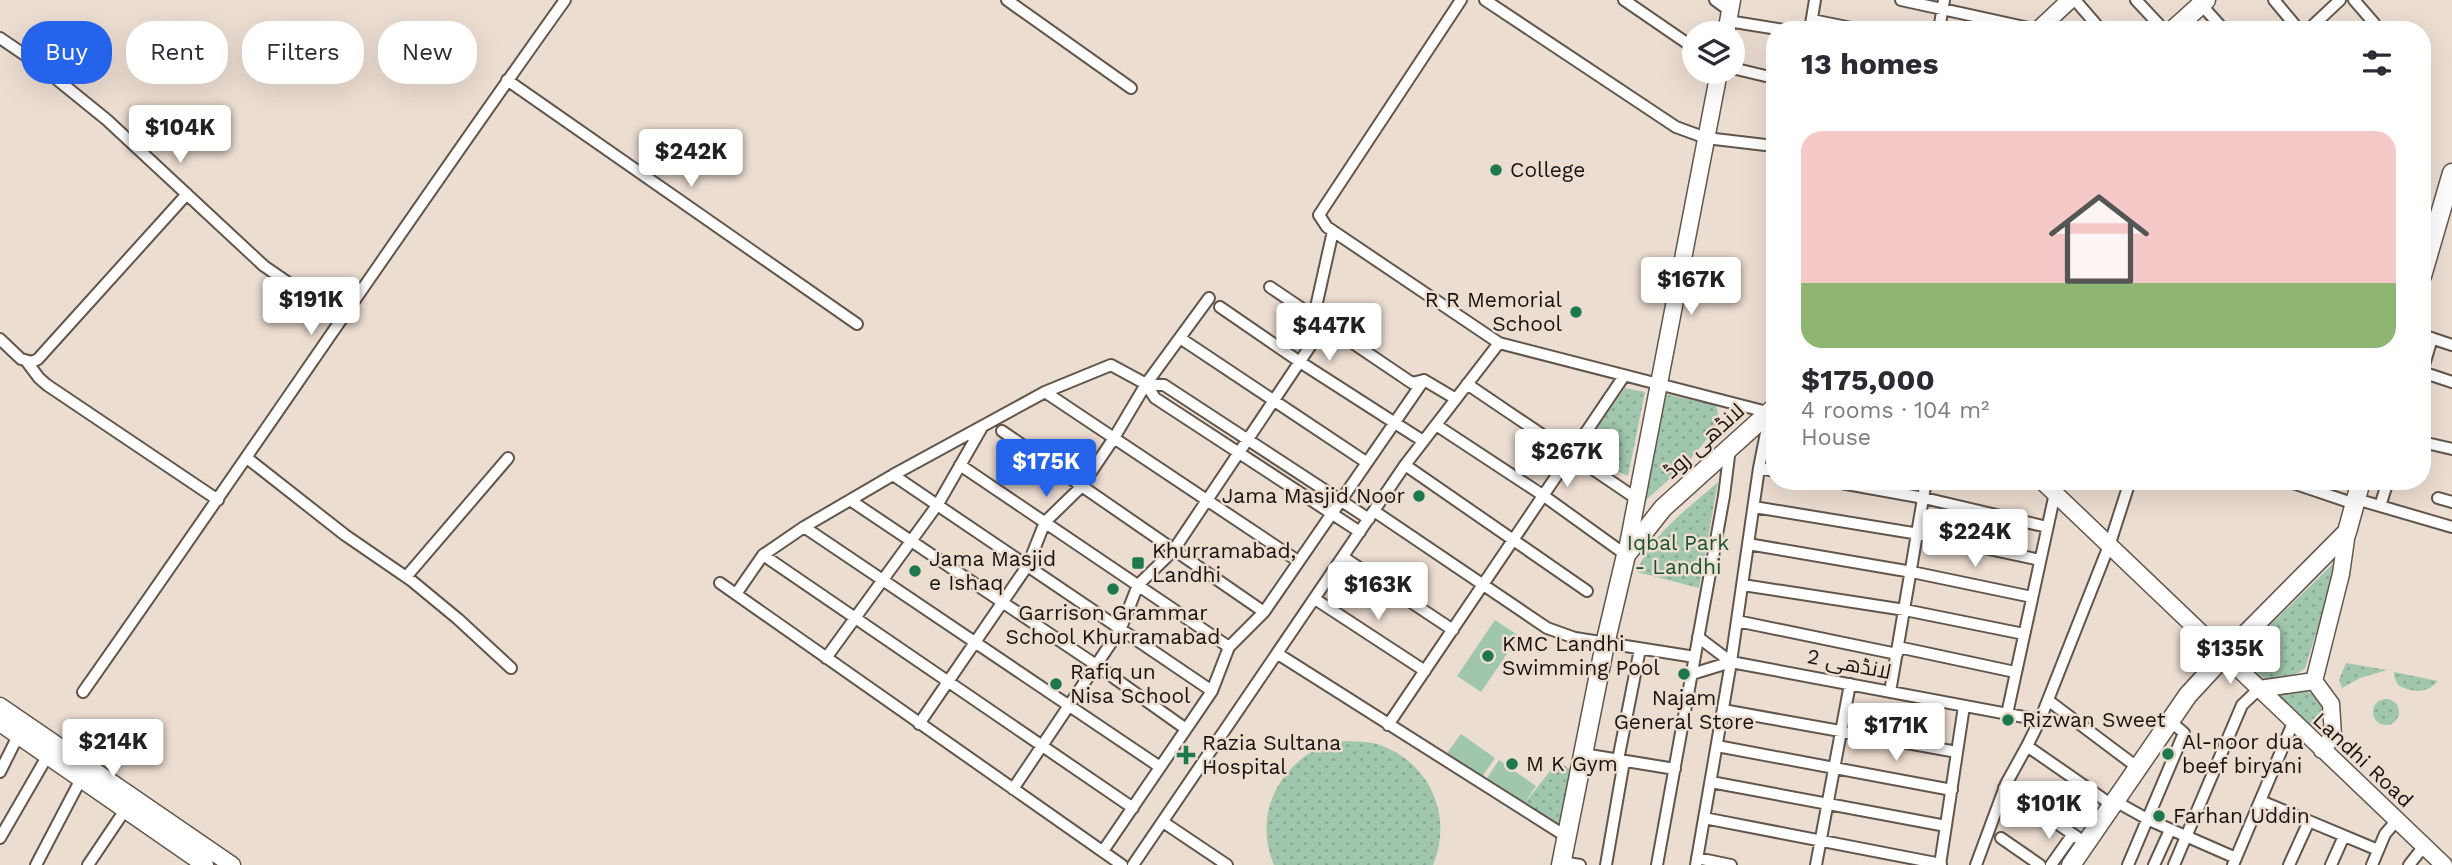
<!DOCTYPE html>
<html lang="en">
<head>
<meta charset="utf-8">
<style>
  body { margin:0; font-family:"Work Sans",Cairo,sans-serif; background:#f2f2f3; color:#2b2b33; height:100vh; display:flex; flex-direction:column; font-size:26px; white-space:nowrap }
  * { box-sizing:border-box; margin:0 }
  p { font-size:23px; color:#7c7c81 }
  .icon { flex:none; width:38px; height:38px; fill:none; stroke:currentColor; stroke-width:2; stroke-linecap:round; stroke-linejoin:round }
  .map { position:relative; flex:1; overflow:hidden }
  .sheet { position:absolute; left:1766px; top:21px; width:665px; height:469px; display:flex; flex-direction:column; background:#fff; border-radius:28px; box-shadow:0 7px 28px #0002 }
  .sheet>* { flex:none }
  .hud { position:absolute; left:21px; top:21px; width:665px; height:63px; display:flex; gap:14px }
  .controls { position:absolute; left:1682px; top:21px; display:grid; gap:14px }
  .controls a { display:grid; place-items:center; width:63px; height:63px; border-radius:50%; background:#fff; box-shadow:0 7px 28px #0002; font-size:35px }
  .price { position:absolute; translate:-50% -60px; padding:0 16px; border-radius:7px; background:#fff; color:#222; font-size:23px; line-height:46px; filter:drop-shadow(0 2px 4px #0008) }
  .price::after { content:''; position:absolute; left:50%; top:42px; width:21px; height:16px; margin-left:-10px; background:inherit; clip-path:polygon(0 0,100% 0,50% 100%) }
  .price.current { background:#2563eb; color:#fff }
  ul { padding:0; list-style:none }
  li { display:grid; align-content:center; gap:14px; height:371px; padding:0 35px }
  li span { display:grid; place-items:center; height:217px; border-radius:21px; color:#555 }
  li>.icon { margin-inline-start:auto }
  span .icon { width:126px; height:126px; fill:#fffc; stroke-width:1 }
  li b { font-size:30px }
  h2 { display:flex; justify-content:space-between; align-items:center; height:84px; padding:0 35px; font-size:30px }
  .chip { padding:0 24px; border-radius:28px; background:#fff; box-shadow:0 7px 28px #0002; font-size:24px; line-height:63px }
  .chip.current { background:#2563eb; color:#fff }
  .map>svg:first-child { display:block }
  .green { fill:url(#green-dots) }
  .pitch { fill:#a0c6ad }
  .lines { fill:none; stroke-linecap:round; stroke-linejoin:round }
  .street-casing { stroke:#62554b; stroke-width:14 }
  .secondary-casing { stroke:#62554b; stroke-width:19 }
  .primary-casing { stroke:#62554b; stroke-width:21 }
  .street { stroke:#fff; stroke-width:10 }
  .secondary { stroke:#fff; stroke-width:16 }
  .primary { stroke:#fff; stroke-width:18 }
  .poi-dot { fill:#1d784d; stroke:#ecddd1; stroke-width:2.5 }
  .labels { text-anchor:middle; stroke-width:5; stroke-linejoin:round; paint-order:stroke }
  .poi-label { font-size:21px; fill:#18130f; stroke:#ecddd1; text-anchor:start }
  .street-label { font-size:21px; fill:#18130f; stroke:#ecddd1 }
  .park-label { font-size:21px; fill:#195334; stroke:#ecddd1 }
</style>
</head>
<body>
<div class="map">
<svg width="2452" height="865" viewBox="0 0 2452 865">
  <defs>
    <pattern id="green-dots" width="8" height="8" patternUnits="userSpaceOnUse" patternTransform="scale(1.75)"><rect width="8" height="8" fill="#a0c6ad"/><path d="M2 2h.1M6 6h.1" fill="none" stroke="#89a994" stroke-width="1.8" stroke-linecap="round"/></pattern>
  </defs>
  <rect width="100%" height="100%" fill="#ecddd1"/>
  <path class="green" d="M1625 388 1645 392 1628 476 1580 453Z
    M1664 394 1710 404 1716 406C1729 432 1661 486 1643 503Z
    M1718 482 1699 588 1637 572C1650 535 1690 507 1718 482Z
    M2340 557 2305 668C2297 675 2277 684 2266 679 2257 675 2247 662 2239 655Z
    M2346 663 2387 670 2360 678 2342 688 2339 680Z
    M2394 672 2438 681C2427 694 2412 693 2398 685L2394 677Z
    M2300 689C2317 694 2322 701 2328 717L2309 727 2277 696 2283 692Z
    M2373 712a13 13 0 1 1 26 0a13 13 0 1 1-26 0Z
    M1345 741C1355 742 1367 741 1377 744 1429 761 1454 815 1433 865H1274C1255 821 1273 775 1313 751 1322 746 1334 744 1345 741Z
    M1558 761 1571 770 1560 826 1524 804Z"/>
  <path class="pitch" d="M1495 620 1519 636 1481 692 1457 676Z
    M1461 734 1495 758 1482 777 1447 753Z
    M1499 760 1536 786 1524 804 1487 778Z"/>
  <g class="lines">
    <g class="street-casing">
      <path id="street" d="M1007 0 1131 88
        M1461 0 1319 215 1327 227 1499 343 1771 413
        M1485 0 1676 127 1706 138 1774 146
        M1624 0 1694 48
        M1715 0 1730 11
        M1901 0 2038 30
        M2075 0 2101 30
        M2136 0 2164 30
        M2274 0 2299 30
        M2354 0 2374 23 2367 30
        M2198 1 2224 30
        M1812 20 1862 30
        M1728 21 1784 30
        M1810 30 1815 0
        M1939 30 1944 0
        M2308 30 2340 0
        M0 38 38 64 107 120 264 266 296 288 344 316
        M1732 68 1774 78
        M507 80 857 324
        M1270 287 1412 383 1424 380 1456 399
        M1220 307 1300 362 1423 441
        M2422 335 2452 345
        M1180 338 1366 462
        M0 339 21 359 32 362 38 359 187 194
        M27 362 39 378 47 385 218 500
        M2422 372 2432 338
        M2422 372 2452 382
        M1146 384 1164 385 1369 519
        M1467 384 1637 499
        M1045 392 1298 561
        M1436 425 1544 496 1626 555
        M1002 431 1264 612
        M2422 442 2452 449
        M247 458 345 535 412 581 458 619 511 668
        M960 465 1229 647
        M1405 465 1587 591
        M1759 468 1774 471
        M893 475 1212 691
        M1830 481 1924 498 2047 527
        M2287 481 2355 504
        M2438 498 2452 502
        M2356 499 2452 527
        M850 500 1096 665 1186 729
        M2380 506 2388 481
        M1754 507 1919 534 2040 560
        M1374 511 1547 628 1575 638 1695 657
        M804 527 1160 767
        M1748 544 1912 572 2032 597
        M763 555 1133 808
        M1343 557 1453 630
        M406 577 508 458
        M720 583 1122 865
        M1743 585 1905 610 2024 634
        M736 594 763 555 804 527 893 475 1045 392 1111 365 1146 384 1155 398 1360 532
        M1315 599 1425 671
        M1737 621 1897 654
        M1698 637 1731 662 2040 720 2110 543 2130 481
        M1898 647 2015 672
        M1278 654 1567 837
        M826 658 938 504 981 429
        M1692 674 1731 662
        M83 692C245 462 401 229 565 0
        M1890 692 1926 481
        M2049 701 2137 767
        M1723 710 1957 752
        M2007 714 2055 493
        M2040 720 2027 746 2112 805
        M919 724 1028 565 1045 522 1081 487 1114 438 1146 384 1209 298
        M1388 725 1624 376
        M1717 746 1952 790
        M1583 754 1675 769
        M1618 760 1640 649
        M0 772 18 736
        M1711 782 1946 826
        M2004 788 2086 843
        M1013 789 1121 628 1138 585 1173 551 1325 324 1316 307 1333 231
        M2115 801 2149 820 2236 858
        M2261 801 2378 850
        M1704 818 1941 864
        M1163 822 1227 865
        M0 838 48 755
        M2001 838 2040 865
        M1103 851 1212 691 1229 647 1264 612 1424 380
        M1697 858 1731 865
        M1562 862 1580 865
        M36 865 81 779
        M88 865 125 810
        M1133 865 1405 465 1499 343
        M1606 865 1624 761
        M1657 865 1724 496 1730 448
        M1696 865 1731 662 1759 468 1770 413
        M1816 865 1850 684
        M1940 865 1964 706
        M1976 865 2006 784 2027 746
        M2051 865 2073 834
        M2128 865 2184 733 2170 721
        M2154 865 2170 830
        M2174 865 2242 705 2259 689
        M2233 865 2293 723
        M2289 865 2309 821
        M2331 865 2344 836
        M2372 865 2385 834 2397 820
        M2409 865 2424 846"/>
    </g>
    <g class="secondary-casing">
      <path id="secondary" d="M2038 30 2070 0
        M1726 33 1732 0
        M2042 481 2444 865
        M1626 555 1719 72
        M2259 689 2314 681
        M0 706 232 865
        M0 723 205 865
        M2322 750 2333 736 2331 704 2314 681 2341 574 2347 532"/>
    </g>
    <g class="primary-casing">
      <path id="primary" d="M2173 30 2206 0
        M2422 276 2452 173
        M1561 865 1605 644 1626 555 1663 508 1774 408
        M2071 865 2188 695 2225 655 2347 532 2361 481"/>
    </g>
    <use href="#street" class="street"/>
    <use href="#secondary" class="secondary"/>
    <use href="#primary" class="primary"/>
  </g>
  <g class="poi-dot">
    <circle cx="1496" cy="170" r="7"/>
    <circle cx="1576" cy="312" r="7"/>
    <circle cx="1419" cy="496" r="7"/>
    <rect x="1131" y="556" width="14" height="14" rx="3.5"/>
    <circle cx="915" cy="571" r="7"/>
    <circle cx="1113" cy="589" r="7"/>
    <circle cx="1488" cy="656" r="7"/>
    <circle cx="1684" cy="674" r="7"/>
    <circle cx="1056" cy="684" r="7"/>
    <circle cx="2008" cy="720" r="7"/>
    <circle cx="2168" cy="754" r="7"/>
    <path d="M1182.5 744.5h7v7h7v7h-7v7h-7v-7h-7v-7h7z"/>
    <circle cx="1512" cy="764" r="7"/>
    <circle cx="2159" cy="816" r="7"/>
  </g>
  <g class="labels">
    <g class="poi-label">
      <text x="1510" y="177">College</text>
      <text x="1562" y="307" text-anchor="end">R R Memorial<tspan x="1562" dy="24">School</tspan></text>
      <text x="1405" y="503" text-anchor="end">Jama Masjid Noor</text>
      <text x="1152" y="558">Khurramabad,<tspan x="1152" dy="24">Landhi</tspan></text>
      <text x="929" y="566">Jama Masjid<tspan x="929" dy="24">e Ishaq</tspan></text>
      <text x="1113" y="620" text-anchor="middle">Garrison Grammar<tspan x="1113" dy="24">School Khurramabad</tspan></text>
      <text x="1502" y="651">KMC Landhi<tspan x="1502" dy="24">Swimming Pool</tspan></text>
      <text x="1070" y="679">Rafiq un<tspan x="1070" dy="24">Nisa School</tspan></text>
      <text x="1684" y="705" text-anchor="middle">Najam<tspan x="1684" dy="24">General Store</tspan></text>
      <text x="2022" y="727">Rizwan Sweet</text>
      <text x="2182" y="749">Al-noor dua<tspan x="2182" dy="24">beef biryani</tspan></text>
      <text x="1202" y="750">Razia Sultana<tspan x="1202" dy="24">Hospital</tspan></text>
      <text x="1526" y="771">M K Gym</text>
      <text x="2173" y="823">Farhan Uddin</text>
    </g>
    <g class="street-label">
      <text transform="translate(1704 441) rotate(-42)" y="7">لانڈھی روڈ</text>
      <text transform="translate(1849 664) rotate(11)" y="7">لانڈھی 2</text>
      <text transform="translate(2363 760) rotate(43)" y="7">Landhi Road</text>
    </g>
    <g class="park-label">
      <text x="1678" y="550">Iqbal Park<tspan x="1678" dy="24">- Landhi</tspan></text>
    </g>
  </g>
</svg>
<div class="controls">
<a><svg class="icon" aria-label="layers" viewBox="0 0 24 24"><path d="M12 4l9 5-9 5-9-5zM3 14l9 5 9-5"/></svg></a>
</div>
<b class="price" style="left:180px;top:165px">$104K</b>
<b class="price" style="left:691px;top:189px">$242K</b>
<b class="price" style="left:1691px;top:317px">$167K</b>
<b class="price" style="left:311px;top:337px">$191K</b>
<b class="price" style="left:1329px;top:363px">$447K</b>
<b class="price" style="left:1567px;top:489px">$267K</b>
<b class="price current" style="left:1046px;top:499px">$175K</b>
<b class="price" style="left:1975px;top:569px">$224K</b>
<b class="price" style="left:1378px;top:622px">$163K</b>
<b class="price" style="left:2230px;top:686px">$135K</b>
<b class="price" style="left:1896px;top:763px">$171K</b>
<b class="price" style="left:113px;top:779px">$214K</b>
<b class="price" style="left:2049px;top:841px">$101K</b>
<div class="hud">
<a class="chip current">Buy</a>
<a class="chip">Rent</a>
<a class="chip">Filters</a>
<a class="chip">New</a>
</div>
<section class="sheet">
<h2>13 homes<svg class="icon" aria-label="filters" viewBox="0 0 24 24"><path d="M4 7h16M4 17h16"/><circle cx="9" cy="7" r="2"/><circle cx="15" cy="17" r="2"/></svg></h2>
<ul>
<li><span style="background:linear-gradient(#f6c9c9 70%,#8fb573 0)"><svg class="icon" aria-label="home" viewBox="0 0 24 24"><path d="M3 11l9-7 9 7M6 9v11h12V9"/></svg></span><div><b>$175,000</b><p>4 rooms · 104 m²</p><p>House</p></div></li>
</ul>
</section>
</div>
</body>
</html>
